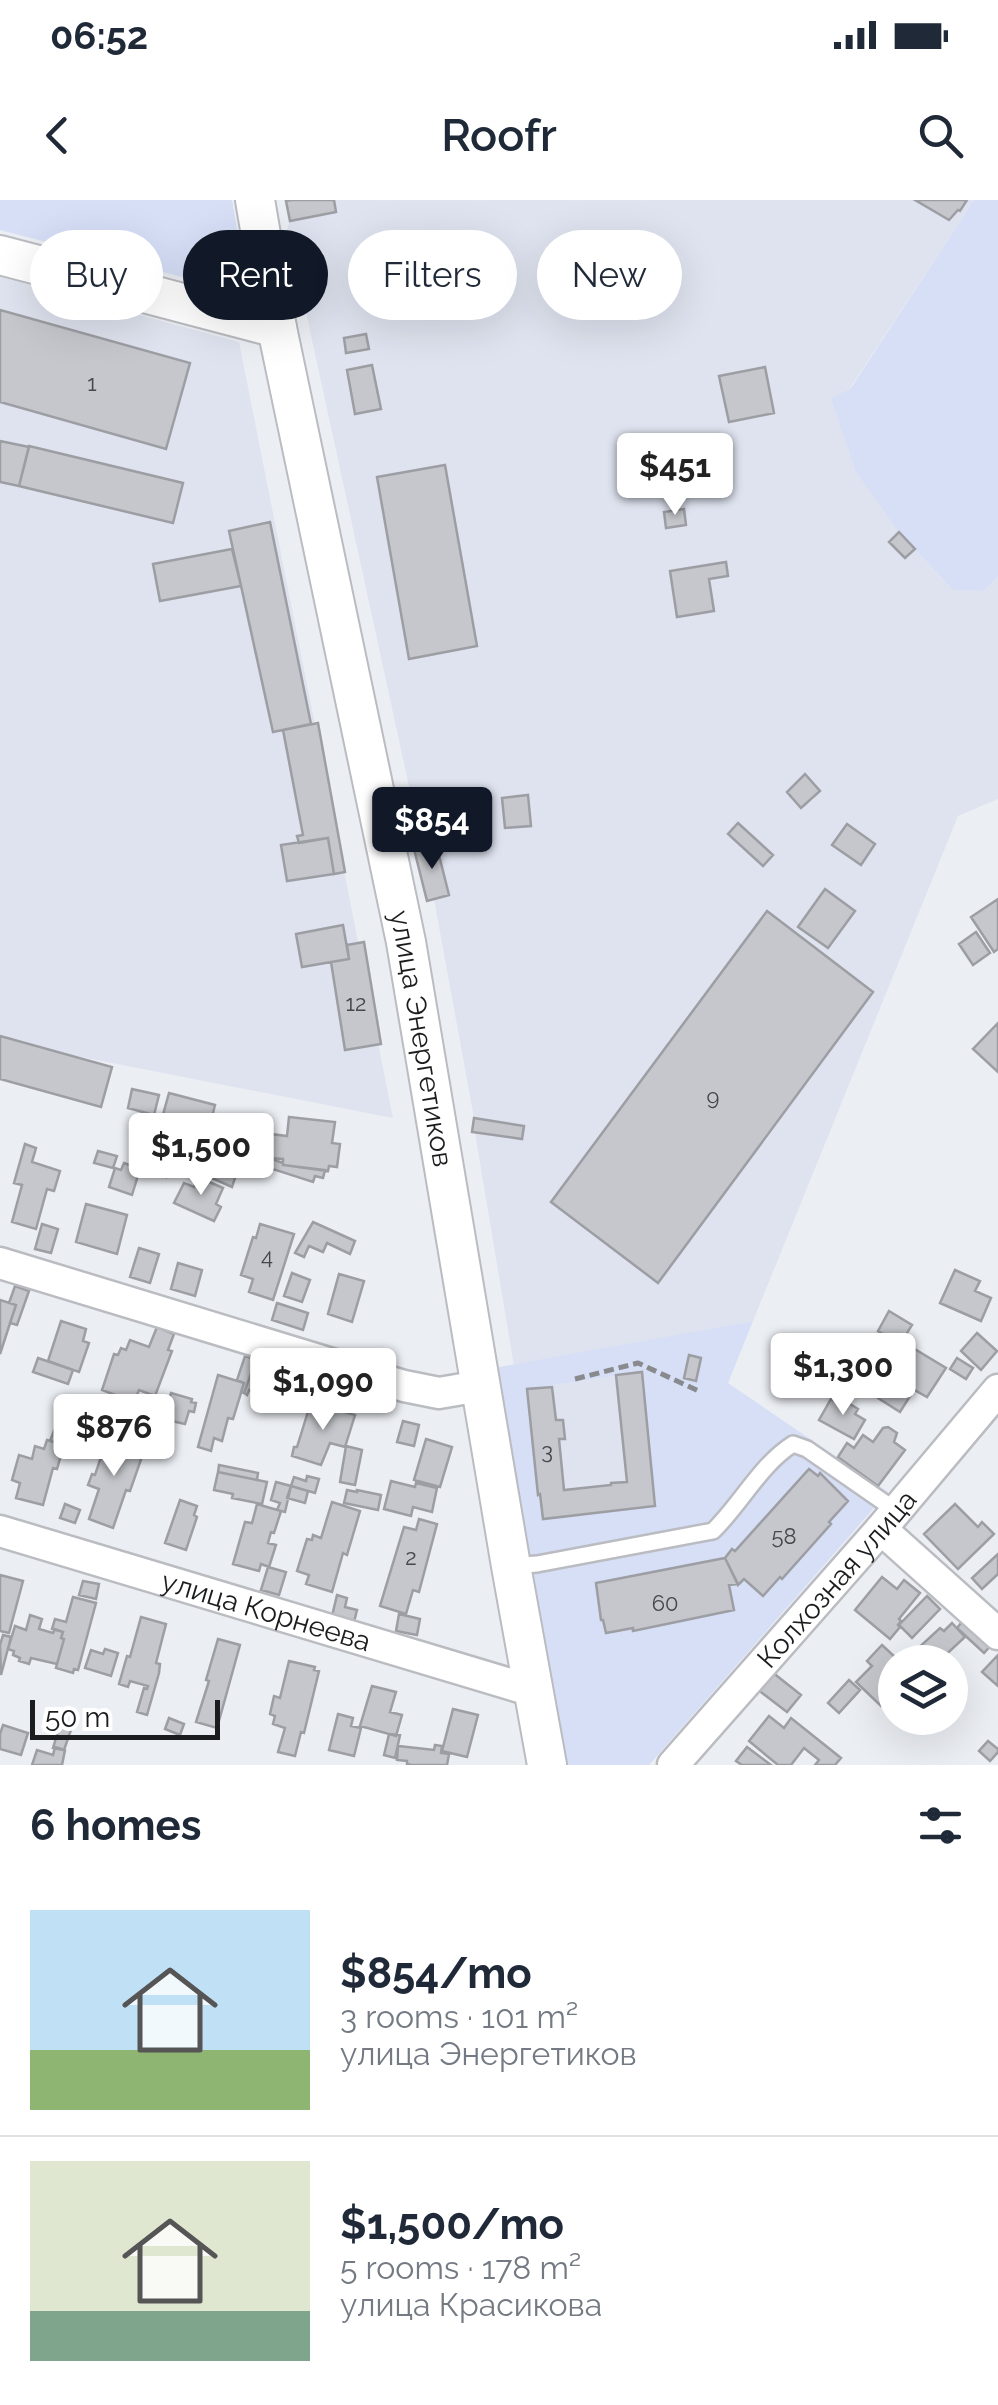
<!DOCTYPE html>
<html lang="en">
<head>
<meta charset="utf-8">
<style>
  body { margin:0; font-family:Raleway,sans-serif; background:#f2f2f3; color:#1f2937; height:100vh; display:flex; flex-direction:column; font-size:38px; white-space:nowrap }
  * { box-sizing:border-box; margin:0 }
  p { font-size:32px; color:#747a83 }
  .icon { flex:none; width:55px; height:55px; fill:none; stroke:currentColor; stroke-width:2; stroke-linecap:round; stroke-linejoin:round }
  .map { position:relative; height:1565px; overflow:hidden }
  .panel { display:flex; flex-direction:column; background:#fff; flex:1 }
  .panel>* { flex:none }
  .hud { position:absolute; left:30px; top:30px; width:940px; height:90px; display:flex; gap:20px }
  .tools { position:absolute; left:878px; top:1445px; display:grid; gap:20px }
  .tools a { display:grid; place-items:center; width:90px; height:90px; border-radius:50%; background:#fff; box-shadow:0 10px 40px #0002; font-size:50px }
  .scale { position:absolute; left:30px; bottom:25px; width:190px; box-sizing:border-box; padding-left:10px; border:5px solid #1b1c1e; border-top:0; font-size:28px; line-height:35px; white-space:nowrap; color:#1b1c1e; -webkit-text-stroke:8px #fff; paint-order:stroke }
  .price { position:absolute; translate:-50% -85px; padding:0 22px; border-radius:10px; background:#fff; color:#222; font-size:32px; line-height:65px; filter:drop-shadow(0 2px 5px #0008) }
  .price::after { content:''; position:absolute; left:50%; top:60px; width:30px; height:22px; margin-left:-15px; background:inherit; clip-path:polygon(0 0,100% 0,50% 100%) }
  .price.selected { background:#111827; color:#fff }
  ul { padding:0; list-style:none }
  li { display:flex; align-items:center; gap:30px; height:250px; padding:0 30px }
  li+li { border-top:2px solid #e0e1e3 }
  li span { display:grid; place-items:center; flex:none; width:280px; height:200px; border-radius:0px; color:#555 }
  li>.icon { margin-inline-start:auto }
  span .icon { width:120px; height:120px; fill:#fffc; stroke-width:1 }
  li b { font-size:42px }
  h2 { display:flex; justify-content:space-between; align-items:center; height:120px; padding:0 30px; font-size:42px }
  .tag { padding:0 35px; border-radius:45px; background:#fff; box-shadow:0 10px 40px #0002; font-size:35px; line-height:90px }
  .tag.selected { background:#111827; color:#fff }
  .status { display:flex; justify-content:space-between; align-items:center; height:70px; padding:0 50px; background:#fff; direction:ltr }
  .status svg { height:28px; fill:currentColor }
  header { display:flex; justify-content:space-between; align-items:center; height:130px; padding:0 30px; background:#fff; font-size:45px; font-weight:600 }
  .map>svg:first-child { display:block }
  .built { fill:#dee3ef }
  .green { fill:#d6dff6; fill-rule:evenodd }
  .building { fill:#c5c7cc; stroke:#9c9ea3; stroke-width:2.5 }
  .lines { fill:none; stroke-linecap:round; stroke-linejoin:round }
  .service-casing { stroke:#babcc1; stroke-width:20 }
  .minor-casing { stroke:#babcc1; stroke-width:35 }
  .tertiary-casing { stroke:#babcc1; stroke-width:42 }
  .path { stroke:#888a8e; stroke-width:5; stroke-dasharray:10 5; stroke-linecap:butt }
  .service { stroke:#fff; stroke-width:15 }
  .minor { stroke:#fff; stroke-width:30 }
  .tertiary { stroke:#fff; stroke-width:38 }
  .labels { text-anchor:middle; stroke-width:9; stroke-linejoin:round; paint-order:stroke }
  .number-label { font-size:22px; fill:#46474a }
  .street-label { font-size:28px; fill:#1b1c1e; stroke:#fff }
</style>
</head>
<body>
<div class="status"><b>06:52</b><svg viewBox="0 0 49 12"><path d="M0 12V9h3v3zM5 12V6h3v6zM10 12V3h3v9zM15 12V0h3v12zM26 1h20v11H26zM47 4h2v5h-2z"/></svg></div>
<header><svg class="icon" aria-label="back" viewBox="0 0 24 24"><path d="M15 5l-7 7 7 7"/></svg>Roofr<svg class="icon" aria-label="search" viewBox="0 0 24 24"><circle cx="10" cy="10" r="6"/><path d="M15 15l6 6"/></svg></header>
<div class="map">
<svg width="998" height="1565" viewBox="0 0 998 1565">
  <rect width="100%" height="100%" fill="#ebeef3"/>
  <path class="built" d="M286 0H974L850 188 831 199 899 332 953 390 984 391 998 376V599L958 616 753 1121 514 1166 475 933 472 932 474 918 434 699 427 701 414 649 422 646 299 80 294 73 287 30 290 21Z
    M0 77 239 142 393 918 0 841Z
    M642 1172 655 1306 543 1319 540 1295H538L527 1189Z"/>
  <path class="green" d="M0 0H232L248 94 0 30Z
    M974 0H998V376L984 391 953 390 899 332 856 272 831 198 851 188Z
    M753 1121 728 1183 888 1292 649 1565H564L494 1168ZM642 1172 655 1306 543 1319 540 1294H537L527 1189Z"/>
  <path class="building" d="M291 0H334L336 12 290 21 286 1Z
    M915 0H967L960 11 958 10 949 20Z
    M0 110 190 163 166 249 0 202Z
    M366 134 369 149 346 153 344 138Z
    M372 165 381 209 355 214 347 170Z
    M765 167 774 213 729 222 719 176Z
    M0 241 29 247 19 286 0 282Z
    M29 246 183 283 173 323 19 286Z
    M445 265 477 446 409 459 377 277Z
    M684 309 686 325 666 328 664 312Z
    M270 322 311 524 273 532 229 331Z
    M899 332 915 349 905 358 889 342Z
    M232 349 241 386 160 401 153 364Z
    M726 362 728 376 709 379 714 411 677 417 670 371Z
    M318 523 345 672 334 674 328 638 299 643 297 636 303 635 283 530Z
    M805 574 820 591 801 608 787 592Z
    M528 595 531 626 505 628 502 598Z
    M738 623 773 655 763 666 728 634Z
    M847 624 875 644 861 665 832 645Z
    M328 638 334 674 287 681 281 645Z
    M436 643 449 695 427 701 414 649Z
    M825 689 855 711 828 748 798 727Z
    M998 699V749L994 752 971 717Z
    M767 711 873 792 658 1083 551 1002Z
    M343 725 349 759 302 767 296 734Z
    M976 732 990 753 973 765 959 744Z
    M364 742 381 844 345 850 331 762 349 759 347 745Z
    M998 823V872L973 849Z
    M0 836 112 867 101 907 0 879Z
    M132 889 159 895 154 915 128 908Z
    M169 893 215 905 209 929 206 928 204 934 161 922Z
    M289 917 335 922 332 943 340 944 337 967 329 966 328 971 283 965V959L268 958 271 934 287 936Z
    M474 918 524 926 522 939 472 932Z
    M203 933 283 963V965L325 970 323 978 315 976 313 982 254 963 253 965 209 946 210 943 200 939Z
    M25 944 36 948 32 962 60 971 54 991 47 989 36 1029 12 1022 22 985 14 983Z
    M161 946 177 955 166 977 150 969Z
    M207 946 222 951 221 954 240 963 232 987 196 971Z
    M98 951 117 956 113 968 94 963Z
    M124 963 140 969 132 995 109 987 115 968 121 970Z
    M198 977 223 988 216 1004 221 1007 214 1021 174 1003 184 983 194 987Z
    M86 1004 127 1015 117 1054 76 1042Z
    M313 1022 355 1041 350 1054 327 1043 323 1052 309 1046 304 1057 295 1053Z
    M42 1024 58 1029 51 1053 35 1049Z
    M260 1024 294 1034 273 1100 249 1092 253 1079 241 1075 253 1037 256 1038Z
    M139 1048 159 1054 150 1083 130 1077Z
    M178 1063 202 1070 195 1096 171 1089Z
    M955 1070 980 1081 975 1091 991 1098 981 1121 940 1103Z
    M292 1073 310 1080 302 1102 284 1096Z
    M339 1074 364 1081 352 1122 328 1114Z
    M15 1086 29 1091 17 1125 10 1123 16 1105 9 1103Z
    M0 1100 16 1105 0 1154Z
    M277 1103 308 1113 303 1130 272 1120Z
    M889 1111 912 1125 899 1146 902 1148 896 1159 893 1157 886 1169 872 1160 886 1136 878 1131Z
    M61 1121 86 1129 83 1141 89 1143 79 1172 48 1161Z
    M157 1127 174 1134 168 1150 172 1151 155 1196 139 1190 134 1202 102 1190 114 1154 118 1155 121 1148 126 1150 130 1140 149 1147Z
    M977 1133 997 1151 981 1170 961 1151Z
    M908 1145 946 1168 927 1197 890 1176Z
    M689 1155 701 1158 696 1181 684 1178Z
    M245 1156 256 1160 244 1193 241 1192 244 1183 237 1180Z
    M38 1158 73 1170 68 1184 33 1172Z
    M957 1158 973 1168 966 1179 950 1169Z
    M253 1168 268 1173 260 1195 249 1190 247 1195 244 1193Z
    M877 1171 912 1193 900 1212 878 1198 880 1194 868 1186Z
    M642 1172 655 1306 543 1319 540 1294 538 1295 527 1189 552 1187 556 1220H563L565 1239H559L564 1290 611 1285V1283L627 1282 616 1175Z
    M218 1175 244 1183 233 1219 228 1218 222 1241 214 1238 211 1251 198 1247Z
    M171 1193 192 1199 191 1202 196 1203 194 1212 189 1211 185 1224 154 1217 159 1199 169 1201Z
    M831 1199 843 1206 845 1201 858 1209 855 1214 865 1220 854 1239 819 1220Z
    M311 1202 355 1215 345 1247 330 1243 321 1265 292 1256 294 1247H297Z
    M142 1209 153 1213 143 1247 122 1240 130 1213 140 1217Z
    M59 1218 75 1224 66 1246 70 1247 66 1257 61 1255 64 1245 50 1241Z
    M403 1221 419 1225 414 1246 397 1242Z
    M75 1224 88 1230 82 1247 68 1241Z
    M888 1227 897 1233 894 1242 905 1250 878 1286 838 1257 847 1243 854 1248 863 1235 873 1242 883 1228Z
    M108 1236 145 1248 130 1291 126 1290 113 1328 89 1319 99 1289 88 1285 92 1274 95 1275Z
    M426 1239 452 1247 440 1287 414 1280Z
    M47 1240 64 1245 57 1269 53 1268 43 1305 16 1298 20 1283 12 1280 19 1255 32 1259 35 1246 44 1249Z
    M346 1246 362 1250 355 1285 340 1282Z
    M219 1265 258 1273 257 1280 218 1272Z
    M809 1269 818 1276 820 1273 848 1301 829 1322 831 1324 782 1379 780 1377 763 1396 744 1379 738 1385 725 1358 732 1349 735 1351Z
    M218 1272 267 1282 262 1304 232 1298 233 1294 214 1290Z
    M307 1276 319 1279 315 1293 291 1286 294 1277 306 1281Z
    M391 1281 415 1287 416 1283 437 1288 432 1312 413 1307 411 1316 384 1309Z
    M276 1282 291 1286 285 1312 277 1310 280 1303 271 1300Z
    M291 1286 308 1291 305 1303 287 1298Z
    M347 1290 357 1292V1290L381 1295 378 1310 344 1303Z
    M180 1300 197 1306 194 1315 197 1317 186 1350 165 1343Z
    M332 1302 360 1311 347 1355 343 1353 332 1392 306 1384 309 1375 297 1371 307 1339 312 1340 313 1335 321 1338Z
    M65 1304 80 1310 75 1323 60 1318Z
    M257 1304 281 1311 274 1333 271 1332 268 1343 276 1345 269 1367 261 1364 259 1371 233 1364 245 1322 252 1323Z
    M955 1304 978 1327 982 1322 994 1334 958 1369 924 1334Z
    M419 1319 437 1324 419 1392 413 1390 406 1414 380 1406 404 1327 416 1330Z
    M998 1354V1374L982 1389 972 1378Z
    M725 1358 738 1384 729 1385 734 1410 633 1431V1428L606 1433 603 1420H601L596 1383Z
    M268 1367 286 1372 279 1395 261 1390Z
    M0 1375 23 1381 9 1433 0 1431Z
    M882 1377 897 1389 904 1380 920 1393 899 1419 901 1421 898 1425 900 1427 890 1439 855 1410Z
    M83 1381 99 1384 96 1399 79 1395Z
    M337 1395 347 1398 345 1407 357 1410 354 1422 332 1416Z
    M927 1396 940 1409 912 1438 899 1425Z
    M73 1397 96 1403 78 1470 74 1469 73 1473 56 1468 64 1439 61 1438 63 1432 52 1429 55 1419 66 1422Z
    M399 1414 420 1419 417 1435 396 1431Z
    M30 1415 42 1419 39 1429 53 1433 55 1429 63 1432 61 1438 64 1439 57 1464 31 1458 29 1464 19 1461 20 1458 13 1455 14 1451 8 1449 15 1426 26 1430Z
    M141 1417 166 1424 156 1463 160 1464 159 1473 147 1515 137 1512 144 1488 147 1489 148 1486 130 1481 128 1487 119 1484 127 1456 130 1457Z
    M965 1418 994 1442 984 1453 957 1428Z
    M952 1423 965 1437 938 1462H924L914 1452 940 1428 944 1431Z
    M3 1435 11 1437 1 1475 0 1445Z
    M218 1439 240 1445 217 1528 196 1522 209 1481 206 1480Z
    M882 1445 895 1457 887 1466 893 1472 887 1479 895 1487V1492L881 1506 856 1482 872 1466 867 1461Z
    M105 1449 118 1453 111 1476 85 1468 91 1450 103 1454Z
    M998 1455V1486L982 1472Z
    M289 1461 315 1467 314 1470 319 1471 304 1533 301 1532 295 1556 278 1552 285 1528 273 1524 275 1516 270 1514 274 1496 280 1498Z
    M767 1468 801 1495 787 1512 753 1486Z
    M849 1480 860 1490 839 1513 828 1503Z
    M372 1486 396 1492 390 1512 402 1515 396 1536 360 1526Z
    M453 1509 478 1515 467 1557 442 1551Z
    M338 1514 353 1518 351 1526 361 1528 354 1556 329 1550Z
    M769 1516 784 1528 791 1518 841 1558 835 1565H815L819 1560 804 1548 791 1565H778L749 1541Z
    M169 1518 184 1524 180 1535 165 1529Z
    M65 1522 71 1523 69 1527H72L64 1550 53 1548 60 1525 64 1526Z
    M3 1525 28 1533 21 1555 0 1549V1534Z
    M389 1534 400 1535 395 1558 384 1555Z
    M988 1541 998 1549V1552L990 1561 979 1551Z
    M435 1545 442 1546 441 1553 449 1554 447 1565H412L407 1564V1561L397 1560 398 1546 434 1550Z
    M55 1547 65 1550 62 1565H32L37 1550 53 1555Z
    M747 1547 771 1565H742L736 1561Z"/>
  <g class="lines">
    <g class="service-casing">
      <path id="service" d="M511 1366 537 1364 713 1331C741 1304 760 1265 793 1244L807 1249 895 1310"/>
    </g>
    <g class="minor-casing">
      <g id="minor">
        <path d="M0 1063 404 1186 439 1193 480 1186"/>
        <path d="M881 1329 998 1434"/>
        <path id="s1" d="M0 1331 533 1491"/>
        <path id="s2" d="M673 1565 881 1329 998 1190"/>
      </g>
    </g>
    <g class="tertiary-casing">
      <g id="tertiary">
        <path id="s3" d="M255 0 277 128 406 742 511 1366 547 1565"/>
        <path d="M0 55 277 128"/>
      </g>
    </g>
    <path class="path" d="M575 1179 638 1163 701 1192"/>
    <use href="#service" class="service"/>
    <use href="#minor" class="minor"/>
    <use href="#tertiary" class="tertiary"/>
  </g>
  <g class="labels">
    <g class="number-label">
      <text x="92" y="191">1</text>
      <text x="356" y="811">12</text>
      <text x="713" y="905">9</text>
      <text x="267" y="1064">4</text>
      <text x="547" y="1259">3</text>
      <text x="784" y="1344">58</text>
      <text x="411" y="1365">2</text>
      <text x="665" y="1411">60</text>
    </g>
    <g class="street-label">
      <text dy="10" stroke="none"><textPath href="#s3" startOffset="855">улица Энергетиков</textPath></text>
      <text dy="10" stroke="none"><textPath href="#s2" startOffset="248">Колхозная улица</textPath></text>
      <text dy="10" stroke="none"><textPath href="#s1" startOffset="278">улица Корнеева</textPath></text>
    </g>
  </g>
</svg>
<div class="tools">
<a><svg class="icon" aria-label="layers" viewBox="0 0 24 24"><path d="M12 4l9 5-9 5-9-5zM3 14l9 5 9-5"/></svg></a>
</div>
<div class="scale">50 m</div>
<b class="price" style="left:675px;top:318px">$451</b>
<b class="price selected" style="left:432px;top:672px">$854</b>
<b class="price" style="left:201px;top:998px">$1,500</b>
<b class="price" style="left:843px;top:1218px">$1,300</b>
<b class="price" style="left:323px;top:1233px">$1,090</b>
<b class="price" style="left:114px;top:1279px">$876</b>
<div class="hud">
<a class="tag">Buy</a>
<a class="tag selected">Rent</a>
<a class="tag">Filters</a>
<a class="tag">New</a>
</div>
</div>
<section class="panel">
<h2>6 homes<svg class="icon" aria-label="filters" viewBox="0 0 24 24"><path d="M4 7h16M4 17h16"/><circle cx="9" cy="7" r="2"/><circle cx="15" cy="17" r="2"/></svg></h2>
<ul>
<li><span style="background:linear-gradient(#bfe0f5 70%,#8fb573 0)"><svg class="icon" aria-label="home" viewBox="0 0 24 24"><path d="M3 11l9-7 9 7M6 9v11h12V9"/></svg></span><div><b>$854/mo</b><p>3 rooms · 101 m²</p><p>улица Энергетиков</p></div></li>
<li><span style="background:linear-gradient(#dfe7d0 75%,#7fa58c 0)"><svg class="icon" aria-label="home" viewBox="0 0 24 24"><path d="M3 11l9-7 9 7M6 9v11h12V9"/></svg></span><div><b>$1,500/mo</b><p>5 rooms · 178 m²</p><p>улица Красикова</p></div></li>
</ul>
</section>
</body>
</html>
